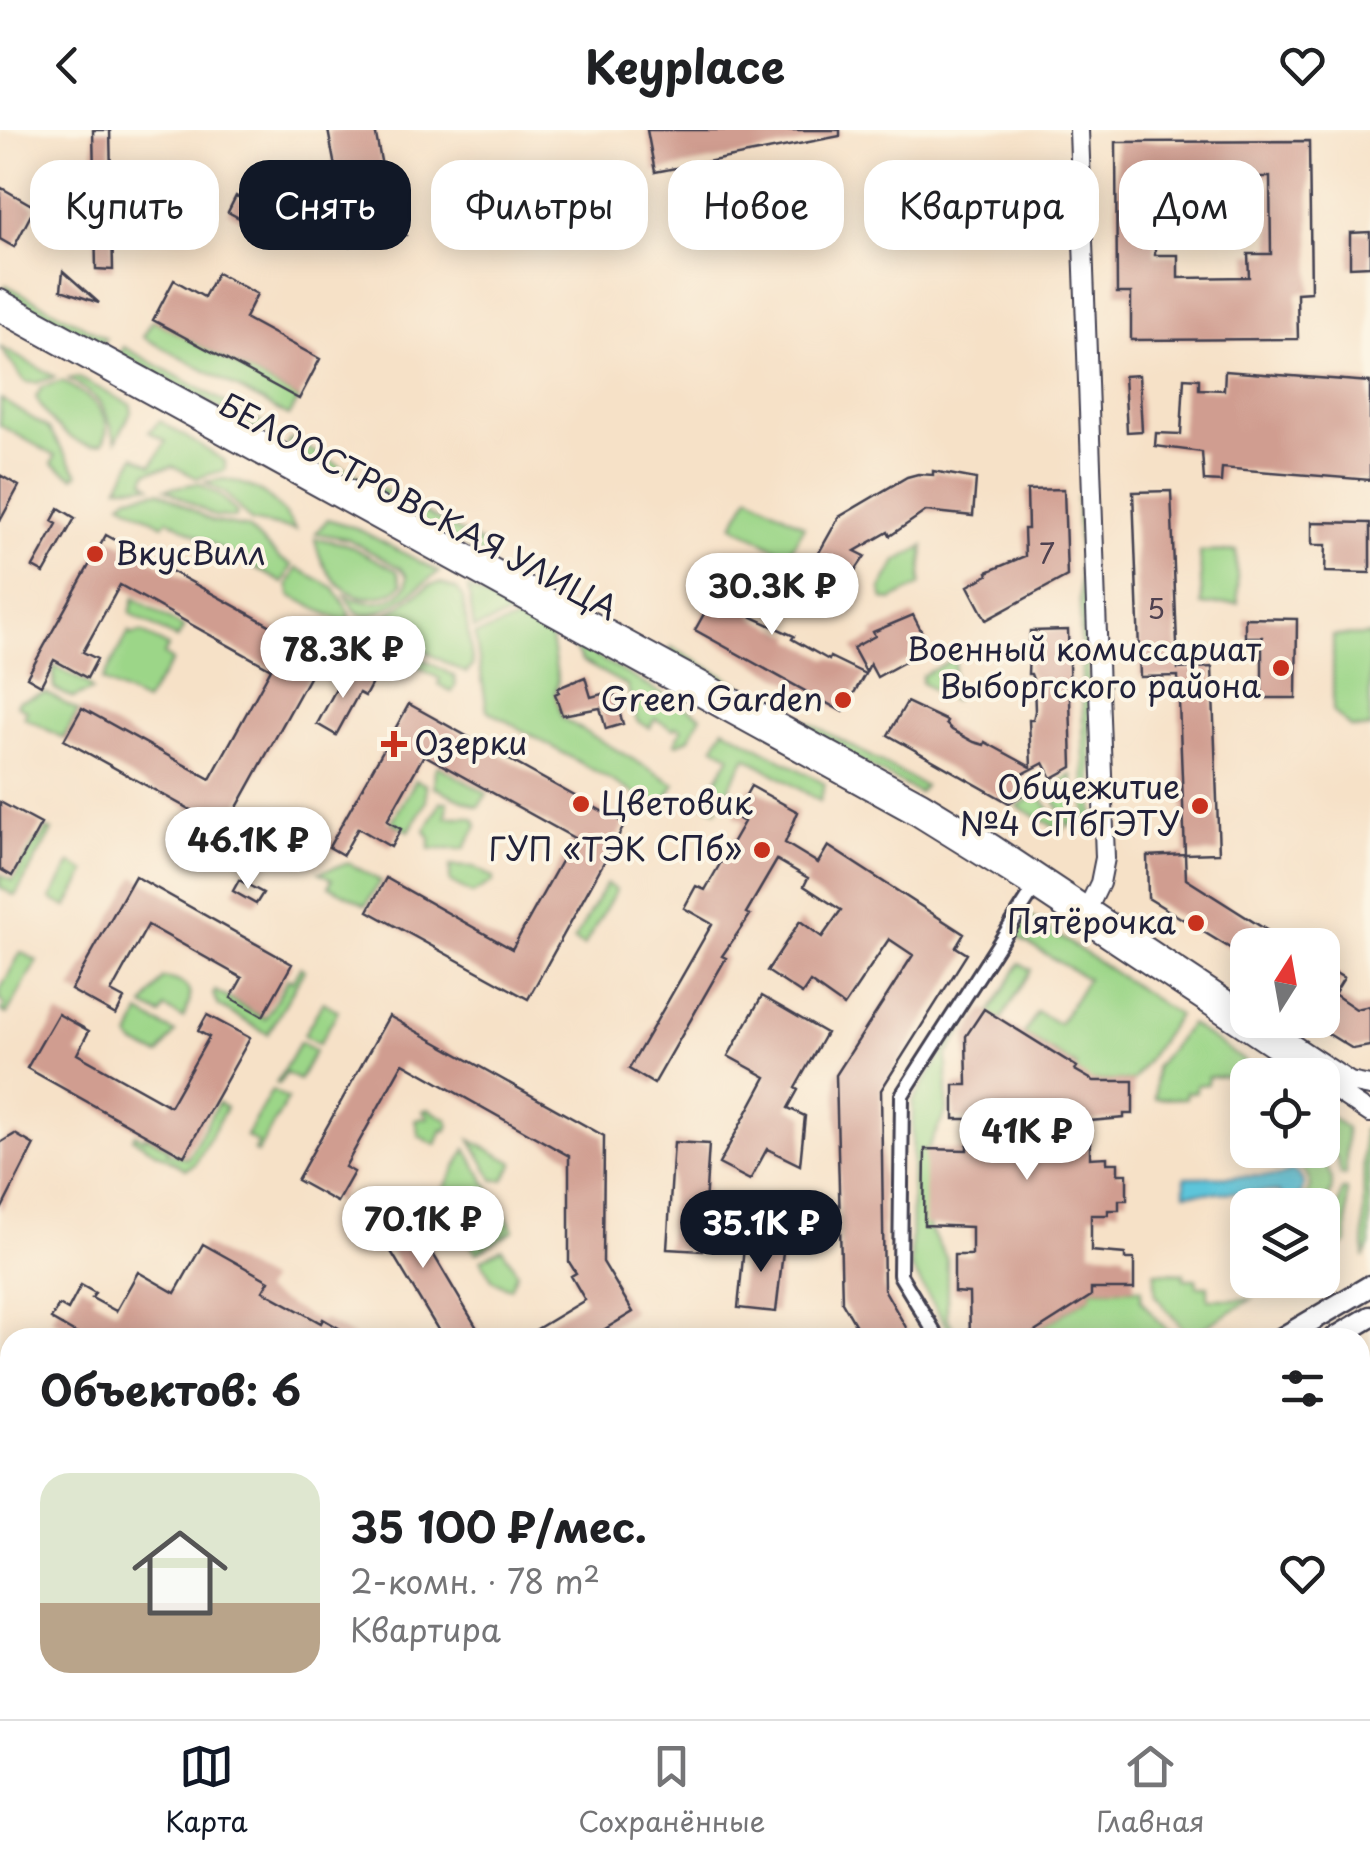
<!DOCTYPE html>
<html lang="ru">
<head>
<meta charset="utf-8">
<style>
  body { margin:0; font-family:"Playpen Sans",sans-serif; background:#f6f6f6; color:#202124; height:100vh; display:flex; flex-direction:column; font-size:38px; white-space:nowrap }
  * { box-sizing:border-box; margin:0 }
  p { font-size:32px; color:#757577 }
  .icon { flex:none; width:55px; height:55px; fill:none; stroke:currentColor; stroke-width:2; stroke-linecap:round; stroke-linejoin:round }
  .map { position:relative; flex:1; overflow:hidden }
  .side { position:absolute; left:0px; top:1198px; width:1370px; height:392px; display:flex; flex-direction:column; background:#fff; border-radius:30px 30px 0 0; box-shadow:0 5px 25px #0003 }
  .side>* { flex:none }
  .hud { position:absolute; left:30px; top:30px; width:1310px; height:90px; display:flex; gap:20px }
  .needle { width:65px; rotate:11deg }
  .fabs { position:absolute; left:1230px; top:798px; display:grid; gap:20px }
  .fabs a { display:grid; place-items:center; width:110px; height:110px; border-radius:20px; background:#fff; box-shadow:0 5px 25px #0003; font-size:50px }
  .price { position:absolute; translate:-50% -85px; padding:0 22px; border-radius:35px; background:#fff; color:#222; font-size:32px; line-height:65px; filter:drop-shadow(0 2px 5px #0008) }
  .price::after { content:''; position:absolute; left:50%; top:60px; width:30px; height:22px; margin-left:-15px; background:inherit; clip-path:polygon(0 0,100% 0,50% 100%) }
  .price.selected { background:#111827; color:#fff }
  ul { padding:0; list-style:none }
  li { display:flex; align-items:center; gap:30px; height:250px; padding:0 40px }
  li span { display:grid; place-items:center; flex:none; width:280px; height:200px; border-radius:30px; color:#555 }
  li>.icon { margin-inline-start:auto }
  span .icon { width:120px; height:120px; fill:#fffc; stroke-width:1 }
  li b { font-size:42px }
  h2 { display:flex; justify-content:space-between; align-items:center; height:120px; padding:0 40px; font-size:42px }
  .chip { padding:0 35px; border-radius:30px; background:#fff; box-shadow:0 5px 25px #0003; font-size:35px; line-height:90px }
  .chip.selected { background:#111827; color:#fff }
  header { display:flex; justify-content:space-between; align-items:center; height:130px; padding:0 40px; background:#fff; font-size:45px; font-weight:700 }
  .dock { display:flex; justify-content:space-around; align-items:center; height:140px; border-top:2px solid #e0e0e0; background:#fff; font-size:28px; color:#757577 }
  .dock a { display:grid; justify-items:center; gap:5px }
  .dock .selected { color:#111827 }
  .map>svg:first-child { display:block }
  .green { fill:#9cd688; stroke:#5f7c62; stroke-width:2.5 }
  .water { fill:#5dc5da; stroke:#40748a; stroke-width:2.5 }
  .building { fill:#d09d90; fill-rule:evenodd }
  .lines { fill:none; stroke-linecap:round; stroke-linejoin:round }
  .street-casing { stroke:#423f50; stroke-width:18 }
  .secondary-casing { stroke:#423f50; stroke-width:22 }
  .primary-casing { stroke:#423f50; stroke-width:25 }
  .street { stroke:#fff; stroke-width:12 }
  .secondary { stroke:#fff; stroke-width:18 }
  .primary { stroke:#fff; stroke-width:20 }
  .poi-dot { fill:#c8321e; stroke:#fcf5e5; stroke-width:4 }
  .labels { text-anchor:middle; stroke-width:8; stroke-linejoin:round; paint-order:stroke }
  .number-label { font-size:28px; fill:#4e4150 }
  .street-label { font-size:32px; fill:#22223b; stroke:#fcf5e5 }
  .poi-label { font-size:32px; fill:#22223b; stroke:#fcf5e5; text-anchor:end }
</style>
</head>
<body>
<header><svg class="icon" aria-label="back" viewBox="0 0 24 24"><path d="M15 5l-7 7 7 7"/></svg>Keyplace<svg class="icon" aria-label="heart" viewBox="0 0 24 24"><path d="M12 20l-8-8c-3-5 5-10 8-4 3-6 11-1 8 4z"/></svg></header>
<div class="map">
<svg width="1370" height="1589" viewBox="0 0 1370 1589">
  <rect width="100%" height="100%" fill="#fcf5e5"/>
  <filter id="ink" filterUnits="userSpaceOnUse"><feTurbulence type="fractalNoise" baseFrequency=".01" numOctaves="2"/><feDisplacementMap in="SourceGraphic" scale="20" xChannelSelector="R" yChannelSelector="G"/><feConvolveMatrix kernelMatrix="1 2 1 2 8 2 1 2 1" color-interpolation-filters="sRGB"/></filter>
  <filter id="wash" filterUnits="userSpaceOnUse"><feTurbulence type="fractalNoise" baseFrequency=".0048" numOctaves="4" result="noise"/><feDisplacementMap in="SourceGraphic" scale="40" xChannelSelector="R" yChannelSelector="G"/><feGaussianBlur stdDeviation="2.25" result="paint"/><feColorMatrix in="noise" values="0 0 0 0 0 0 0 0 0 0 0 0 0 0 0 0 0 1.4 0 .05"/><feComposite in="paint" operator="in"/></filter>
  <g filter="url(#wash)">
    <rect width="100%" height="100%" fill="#f6e1c7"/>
    <path class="green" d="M6 155 106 208 102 215 3 161Z
      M153 190 299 269 289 286 143 207Z
      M0 217 55 247 36 253 25 252Z
      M124 217 271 298 267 305 120 224Z
      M77 247 131 275V282L116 311C104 276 102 268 69 249Z
      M62 251C84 263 118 283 103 313 77 324 46 289 36 267L42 257Z
      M1 269 48 298 78 344 74 347 52 334 55 326 0 295Z
      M160 291 225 331V340L197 348 173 336 147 342 144 350 151 356H119L135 326 152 335 166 311 149 302Z
      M291 309 493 420 488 428 286 317Z
      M224 349C259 355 277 370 296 400L251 391 225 363 205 352Z
      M198 353 222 367 237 383 235 388 214 386 166 359Z
      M159 361 212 391 248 398 279 428 292 435 283 453 229 423 220 433 223 420 168 389 163 395 121 372 129 366Z
      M750 365 804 396 788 425 733 395Z
      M1077 367H1082L1094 699H1086Z
      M328 389 356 398 439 442C423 453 377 493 360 484 353 480 348 470 344 464 365 476 391 477 407 455V446L400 438 348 409 316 403Z
      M315 408 346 414 397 441 402 454C395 462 391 463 381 466 346 474 320 440 315 408Z
      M924 416 920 455 892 470 883 469 881 459 897 431Z
      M1236 421 1238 473 1202 475 1200 422Z
      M297 438 334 458 350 484 346 493 291 466 288 455Z
      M441 453 458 460 463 469 473 536 466 543 386 501 383 496 385 486 430 455Z
      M468 458 515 483 474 499Z
      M134 468 184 498 177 509 130 483Z
      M523 488 550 503 558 552 555 563 562 588 675 654 664 672 655 675 487 580 475 505Z
      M366 499 454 546 456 554 452 562 438 554 440 549 403 529 400 533 355 508Z
      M129 502 132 505 141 502 168 517 164 525 172 531 145 572 102 551Z
      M1370 505V598H1351L1333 581V506Z
      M571 512 701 586 689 608 678 614 675 613 682 599 676 596 674 599 655 589 650 598 637 591 627 556 582 531Z
      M671 517 924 656 919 663 669 527Z
      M955 528 953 549 957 564 953 571 922 553V546Z
      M54 536 88 554 92 560 73 568 54 559Z
      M46 563 78 581 63 608 24 587 27 581 17 575 19 571Z
      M724 598 825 654 820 671 746 627 716 680 703 673 730 626 714 616Z
      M438 636 487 664 478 677 434 657 435 640Z
      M1072 645 1073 695 1069 697 1048 659Z
      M416 650 426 655V672L409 701 392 692Z
      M1039 664 1064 699 1062 701 1017 676Z
      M441 672H448L446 687H469L475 690 477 696 464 719H430V708L425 701Z
      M47 699 52 701 15 766 0 757V744L13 751 36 711 39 712Z
      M71 733 86 742 67 777 51 769Z
      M349 733 380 751 366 775 329 756 332 749 319 742Z
      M450 736 474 737 493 748V752L472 764 450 752Z
      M606 754 616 760 584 816 574 811Z
      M1029 786 1178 885 1133 951H1089L1075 940 1077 936 1024 904 1037 882 1059 894 1087 849 1016 806Z
      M21 822 37 831 7 884 1 881 5 874 0 871V860Z
      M1020 833 1031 840 1001 890 990 883Z
      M300 837 304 840 268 904 219 876 213 864 215 861 265 889 288 849 292 851Z
      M163 848C191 851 196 864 183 888L165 878 161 885 144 876Z
      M982 860 986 863 947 926V980L929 1016V1098L947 1129V1188L959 1207H953L911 1137 913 971Z
      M323 872 338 881 319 914 304 905Z
      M140 883 175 903 159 925 134 914 130 908Z
      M1190 894 1265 945 1208 947 1207 954 1196 955V962H1186V968L1155 969V938Z
      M300 912 315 921 299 950 286 943 279 954 276 953Z
      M272 960 288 969 257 1023 254 1021 258 1013 246 1006Z
      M218 973 226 978 195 1034 186 1039 133 1009 135 1004 144 1009 146 1006 168 1018 167 1022 187 1029Z
      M428 979 448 990 449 995 446 1001 442 999 436 1015 419 1006 415 990 428 987 423 981Z
      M1323 982 1346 998V1045H1341L1337 1028 1323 1015Z
      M1368 998 1370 1115 1364 1128 1363 1000Z
      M471 1010 514 1033 504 1050H494Z
      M466 1019 494 1066 456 1089 441 1064Z
      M1302 1025C1330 1029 1341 1054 1323 1076L1281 1075 1275 1067 1290 1074C1315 1070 1317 1043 1293 1034L1277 1039 1285 1030Z
      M1342 1060H1347V1113L1323 1127V1097L1336 1085Z
      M499 1074 514 1100 476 1123 461 1097Z
      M502 1118 517 1142 510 1158 493 1151 481 1130Z
      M1155 1142 1184 1143V1149H1196L1197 1156H1208V1169H1252L1189 1206 1155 1165Z
      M1091 1159H1141V1171L1173 1207 1025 1208 1091 1166Z"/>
    <path class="water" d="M1292 1041 1299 1045 1304 1054 1301 1064C1293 1071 1285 1069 1278 1062L1185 1063V1047L1279 1046Z"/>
    <g id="blocks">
      <path class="building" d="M93 0H110L113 140 96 139Z
        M328 0H375L387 62 397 60 406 105 350 116Z
        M647 0H840V6L655 42Z
        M1309 11 1311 162 1297 163 1298 209 1131 210V163H1117L1116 12ZM1199 37H1224V47H1270L1271 124H1248L1249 147 1178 148V125H1155V48L1199 49Z
        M0 57 35 77 14 117 0 109Z
        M236 66 285 92 276 108 228 82Z
        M1370 102V136L1350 137V103Z
        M63 141 99 173 61 160Z
        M217 143 257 164 245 188 320 229 299 269 153 190 174 150 204 167Z
        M1225 241 1370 252V350L1222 338 1221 352 1204 351 1202 322 1155 316 1156 303 1181 304 1184 248 1199 249V259L1224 260Z
        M1139 245 1142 301 1127 302 1124 246Z
        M933 341 976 349 973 386 926 381 890 406 888 402 855 421 865 426 840 463 807 444 839 387 907 347 918 344 933 345Z
        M0 345 19 356 0 391Z
        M1064 359 1067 446 986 490 968 456 988 445 987 442 1025 426 1024 399H1028L1027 360Z
        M1171 361 1178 539 1212 537 1219 723 1185 724 1178 546 1140 547 1133 362Z
        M59 378 75 388 44 443 33 437 57 394 52 391Z
        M1312 392 1370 393V443L1325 442 1326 415H1312Z
        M106 405 322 524 225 699 64 610 82 578 210 649 271 539 120 455 83 522 97 529 87 548 54 530 41 555 27 547Z
        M738 423 776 444 752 487 794 506 792 509 829 530 830 527 865 544 843 582 695 500Z
        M913 485 930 518 877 547 870 534 866 542 853 518 875 506 873 502Z
        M1245 488 1297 489 1296 568H1262V507H1245Z
        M1068 500 1072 637 1052 648 1044 633 1021 645 1019 647 1027 662 1009 673 888 605 907 572 947 591 946 594 952 600 974 612 984 615 985 612 1031 637 1029 590H1033L1035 581 1034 552 1031 544H1028L1030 501Z
        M347 539 372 553 365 566 359 563 336 605 317 594Z
        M585 547 591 567 613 561 623 594 606 599 600 578 562 585 555 564 559 562 558 558Z
        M409 574 625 694 528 869 368 781 386 748 512 819 574 708 424 625 387 691 401 699 391 717 358 698 343 725 329 717Z
        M751 656 798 682 785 713 818 733 828 716 964 804 956 817 967 824 881 960 884 1159 912 1208H863L842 1172 836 945 913 825 889 809 844 876 810 852 802 864 767 841 800 791 822 807 841 780 804 756 808 748 777 730 746 783 750 785 722 826 726 828 654 954 629 939 712 794 684 778 696 756 705 760 744 692 734 686Z
        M0 672 41 694 12 746 0 739Z
        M1185 724 1186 749 1290 815H1248V829L1148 768 1147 726Z
        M135 746 292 834 263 886 231 868 242 848 148 795 111 862 124 869 116 885 71 860Z
        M239 750 263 763 256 774 233 761Z
        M1322 835 1344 848 1334 864 1356 879 1370 876V916L1353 919 1314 895 1318 890H1322Z
        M762 866 826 903 795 958 798 960 788 978 805 986 800 1035 767 1019 750 1050 719 1034 766 947 728 926Z
        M984 879 1077 937 1075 940 1094 951H1133V984H1124V988L1090 991V1028L1107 1027V1033H1118V1044H1127V1070H1119V1080H1108V1085H1091V1121L1125 1124V1129H1134V1159H1091V1166L1025 1208H970L969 1163 954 1162V1125H972V1097L924 1095 925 1019 967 1020V1015H972L973 989H954V955H967L966 906Z
        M58 884 89 901 77 924 170 976 209 907 198 901 207 885 250 908 184 1026 27 938Z
        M389 886 604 1006 603 1132 633 1182 590 1208H522L585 1170 571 1146 576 1143 569 1132V1026L403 933 345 1037 354 1042 337 1072 297 1050Z
        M15 1004 34 1015 0 1082V1013Z
        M674 1012 709 1014 702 1121 667 1119Z
        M406 1071 417 1088 413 1090 483 1208H443L383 1108 372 1115 361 1097Z
        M745 1107 784 1113 776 1182 738 1178Z
        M203 1114 269 1151 263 1161 321 1193 323 1189 356 1208H84L51 1189 59 1175 68 1180 81 1155 95 1163 92 1168 116 1181 138 1142 175 1163Z"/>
    </g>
  </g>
  <g filter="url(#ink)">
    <use href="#blocks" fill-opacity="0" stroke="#423f50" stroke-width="2.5"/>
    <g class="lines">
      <g class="street-casing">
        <path id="street" d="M938 1208 900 1145 902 965 1034 759
          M0 1463 10 1481
          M64 1580 69 1589"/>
      </g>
      <g class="secondary-casing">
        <path id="secondary" d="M1079 0 1105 728 1100 753 1084 786
          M0 169 922 671 994 715 1248 884
          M0 182 915 685 1034 759 1314 945
          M1256 890 1350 952 1370 956
          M1322 951 1370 983"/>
      </g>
      <g class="primary-casing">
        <path id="primary" d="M1282 1208 1370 1156
          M1335 1208 1370 1187
          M634 1589 649 1580
          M685 1589 700 1580"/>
      </g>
      <use href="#street" class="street"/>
      <use href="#secondary" class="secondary"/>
      <use href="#primary" class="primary"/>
    </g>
  </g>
  <g class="poi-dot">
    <circle cx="95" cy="424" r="10"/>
    <circle cx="1281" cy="538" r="10"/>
    <circle cx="843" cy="570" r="10"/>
    <path d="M389 599h10v10h10v10h-10v10h-10v-10h-10v-10h10z"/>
    <circle cx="581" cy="674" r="10"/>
    <circle cx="1200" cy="676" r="10"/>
    <circle cx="762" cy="720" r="10"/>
    <circle cx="1196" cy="793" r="10"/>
  </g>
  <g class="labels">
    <g class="number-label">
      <text x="1047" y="434">7</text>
      <text x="1156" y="489">5</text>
    </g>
    <g class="street-label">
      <text transform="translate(418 377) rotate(28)" y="11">БЕЛООСТРОВСКАЯ УЛИЦА</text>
    </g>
    <g class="poi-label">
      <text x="115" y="435" text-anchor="start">ВкусВилл</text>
      <text x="1261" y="531">Военный комиссариат<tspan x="1261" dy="37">Выборгского района</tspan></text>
      <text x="823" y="581">Green Garden</text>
      <text x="414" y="625" text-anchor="start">Озерки</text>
      <text x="1180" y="669">Общежитие<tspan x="1180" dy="37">№4 СПбГЭТУ</tspan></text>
      <text x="601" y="685" text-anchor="start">Цветовик</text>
      <text x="742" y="731">ГУП «ТЭК СПб»</text>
      <text x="1176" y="804">Пятёрочка</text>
    </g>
  </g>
</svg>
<div class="fabs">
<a><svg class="needle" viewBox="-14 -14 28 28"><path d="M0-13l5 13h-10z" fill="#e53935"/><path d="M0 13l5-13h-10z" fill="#757577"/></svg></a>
<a><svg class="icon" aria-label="locate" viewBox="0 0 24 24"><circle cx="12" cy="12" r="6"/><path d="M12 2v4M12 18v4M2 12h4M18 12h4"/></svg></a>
<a><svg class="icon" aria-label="layers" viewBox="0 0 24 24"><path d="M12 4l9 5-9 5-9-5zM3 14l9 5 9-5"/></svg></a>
</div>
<b class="price" style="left:772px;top:508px">30.3K ₽</b>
<b class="price" style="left:343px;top:571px">78.3K ₽</b>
<b class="price" style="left:248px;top:762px">46.1K ₽</b>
<b class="price" style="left:1027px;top:1053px">41K ₽</b>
<b class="price" style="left:423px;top:1141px">70.1K ₽</b>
<b class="price selected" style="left:761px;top:1145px">35.1K ₽</b>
<div class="hud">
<a class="chip">Купить</a>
<a class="chip selected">Снять</a>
<a class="chip">Фильтры</a>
<a class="chip">Новое</a>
<a class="chip">Квартира</a>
<a class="chip">Дом</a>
</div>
<section class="side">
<h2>Объектов: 6<svg class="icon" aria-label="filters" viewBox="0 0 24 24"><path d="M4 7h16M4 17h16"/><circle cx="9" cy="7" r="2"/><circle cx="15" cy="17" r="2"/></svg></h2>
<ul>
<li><span style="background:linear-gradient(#dfe7d0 65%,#b9a48a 0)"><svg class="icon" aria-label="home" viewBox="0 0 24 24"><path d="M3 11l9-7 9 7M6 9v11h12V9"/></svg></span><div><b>35 100 ₽/мес.</b><p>2-комн. · 78 m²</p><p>Квартира</p></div><svg class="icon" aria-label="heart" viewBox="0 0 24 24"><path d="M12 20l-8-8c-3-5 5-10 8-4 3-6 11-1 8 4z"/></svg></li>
</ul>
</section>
</div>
<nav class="dock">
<a class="selected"><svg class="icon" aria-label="map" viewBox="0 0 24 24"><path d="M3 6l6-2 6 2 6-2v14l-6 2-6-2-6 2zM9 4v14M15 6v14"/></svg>Карта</a>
<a><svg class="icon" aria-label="saved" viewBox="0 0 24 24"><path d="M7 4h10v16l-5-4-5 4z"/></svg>Сохранённые</a>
<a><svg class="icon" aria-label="home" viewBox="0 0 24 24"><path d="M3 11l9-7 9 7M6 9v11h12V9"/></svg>Главная</a>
</nav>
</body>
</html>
